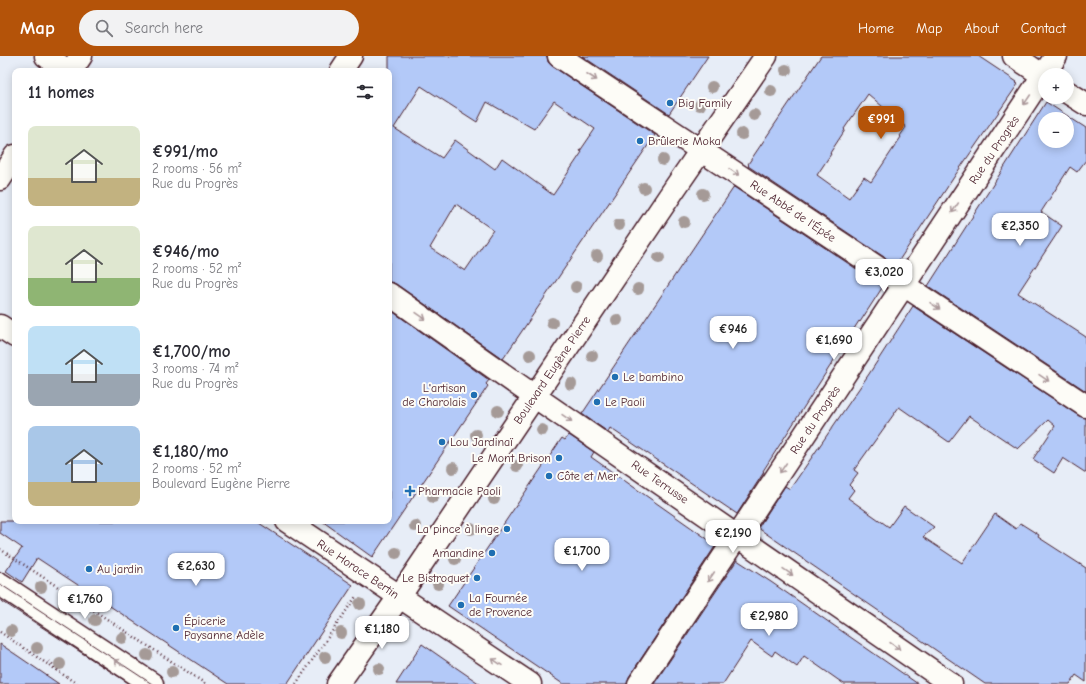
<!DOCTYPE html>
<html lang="en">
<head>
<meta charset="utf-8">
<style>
  body { margin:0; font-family:"Comic Neue",sans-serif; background:#f2f2f3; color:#2b2b33; height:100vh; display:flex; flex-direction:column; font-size:15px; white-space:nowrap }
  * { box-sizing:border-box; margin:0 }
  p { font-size:13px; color:#7c7c81 }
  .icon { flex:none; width:22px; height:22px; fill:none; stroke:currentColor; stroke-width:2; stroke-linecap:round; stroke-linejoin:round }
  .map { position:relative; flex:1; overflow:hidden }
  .side { position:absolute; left:12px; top:12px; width:380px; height:456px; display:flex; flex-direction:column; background:#fff; border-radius:8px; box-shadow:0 2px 10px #0003 }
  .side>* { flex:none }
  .fabs { position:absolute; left:1038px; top:12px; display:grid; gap:8px }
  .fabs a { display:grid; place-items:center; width:36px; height:36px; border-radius:50%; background:#fff; box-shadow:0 2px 10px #0003; font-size:20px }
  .price { position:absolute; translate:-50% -34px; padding:0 9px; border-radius:8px; background:#fff; color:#222; font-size:13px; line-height:26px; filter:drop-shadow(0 1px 2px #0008) }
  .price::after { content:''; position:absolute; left:50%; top:24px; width:12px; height:9px; margin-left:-6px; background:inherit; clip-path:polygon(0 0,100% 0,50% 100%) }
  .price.on { background:#b45309; color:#fff }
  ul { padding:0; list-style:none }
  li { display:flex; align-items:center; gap:12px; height:100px; padding:0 16px }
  li span { display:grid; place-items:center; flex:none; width:112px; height:80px; border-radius:8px; color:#555 }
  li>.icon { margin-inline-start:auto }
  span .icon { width:48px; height:48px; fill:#fffc; stroke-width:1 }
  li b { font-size:17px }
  h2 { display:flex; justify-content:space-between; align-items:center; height:48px; padding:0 16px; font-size:17px }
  header { display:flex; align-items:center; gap:24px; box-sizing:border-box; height:56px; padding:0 20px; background:#b45309; color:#fff }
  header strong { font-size:19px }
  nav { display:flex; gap:22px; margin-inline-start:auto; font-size:14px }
  .search { width:280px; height:36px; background:#f2f2f3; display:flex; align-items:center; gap:10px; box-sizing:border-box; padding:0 14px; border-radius:22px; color:#7c7c81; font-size:15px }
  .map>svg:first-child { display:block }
  .building { fill:#b3c9f8; stroke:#4a1f2b; fill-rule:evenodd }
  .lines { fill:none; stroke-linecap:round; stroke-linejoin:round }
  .street-casing { stroke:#4a1f2b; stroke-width:25 }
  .path { stroke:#4a1f2b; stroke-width:2.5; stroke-dasharray:1 3; stroke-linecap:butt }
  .street { stroke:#fdfcf7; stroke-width:22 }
  .tram { stroke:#4a1f2b; stroke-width:1 }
  .tree { fill:#a59a97 }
  .oneway { stroke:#ac999b }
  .poi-dot { fill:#1f6fb2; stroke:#fdfcf7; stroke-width:1.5 }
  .labels { text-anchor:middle; stroke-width:4; stroke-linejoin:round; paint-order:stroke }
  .poi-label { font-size:12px; fill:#4a1f2b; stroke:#fdfcf7; text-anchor:start }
  .street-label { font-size:12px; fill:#4a1f2b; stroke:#fdfcf7 }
</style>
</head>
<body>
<header>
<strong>Map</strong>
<div class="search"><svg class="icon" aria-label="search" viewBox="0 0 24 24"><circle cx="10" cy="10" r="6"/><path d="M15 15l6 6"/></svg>Search here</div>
<nav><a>Home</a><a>Map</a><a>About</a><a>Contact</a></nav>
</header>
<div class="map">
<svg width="1086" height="628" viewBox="0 0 1086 628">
  <rect width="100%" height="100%" fill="#e7edf7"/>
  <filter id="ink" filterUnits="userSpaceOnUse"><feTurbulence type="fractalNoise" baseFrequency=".025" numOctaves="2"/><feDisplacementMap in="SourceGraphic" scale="8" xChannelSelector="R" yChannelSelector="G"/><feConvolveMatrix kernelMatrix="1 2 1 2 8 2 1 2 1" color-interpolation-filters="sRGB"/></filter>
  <g filter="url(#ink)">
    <path class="building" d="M389 0H547L548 6 552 10 655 79 503 303 396 228 389 226ZM421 30 477 66 487 46 534 73 554 45 595 73 580 95 582 96 553 139 502 102 495 113 455 84 442 102 394 72ZM456 148 493 174 465 215 430 192Z
      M582 0H708L669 58Z
      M821 0H978L1017 26 1016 27 1018 28 956 118 896 209 748 110 749 109 748 108ZM868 38 906 71 900 80 901 81 871 126 864 121 849 142 817 119 831 98 830 97 845 74 844 73Z
      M1046 46 1086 72V104L1077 116 1070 111 1041 156 1062 170 1018 237 1086 281V335L928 230ZM1045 63H1067V85H1045Z
      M734 131 882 230 881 232H882L860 266 859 265 763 415 764 416 737 458 610 372 608 376 582 358Z
      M913 250 1079 360 1086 362V417L1063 402 1054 417 1033 403 1055 370 1048 364 1018 393 969 360 949 386 899 351 854 414 858 417 849 429 854 434 848 442 889 471 904 450 934 471 923 481 962 507 995 458 1016 473 1020 467 1039 479 1038 481 1086 512V626L1076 619 1070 628H985L758 472 785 430 790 433 869 318Z
      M389 253 489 324 486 328 488 330 373 500 372 501 322 465H389Z
      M569 379 594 396 591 401 716 489 629 621 627 628H563L448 550 562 382 565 384Z
      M0 465H256L353 529 287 628H228L37 502 22 526 6 515 22 492 0 477Z
      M737 504 771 526 918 628H844L804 600 797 611 775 595 772 600 751 585 723 628H654Z
      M0 588 18 600 59 628H0Z
      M422 588 445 604 480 628H396Z"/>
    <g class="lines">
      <g class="street-casing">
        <path id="street" d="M46 0 68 15
          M559 0 1086 350
          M1014 0 1045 21
          M71 15 81 0
          M341 15 351 0
          M1067 36 1086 48
          M0 123 15 100
          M389 238 534 340 951 628
          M0 270 15 280
          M287 465 530 628
          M0 528 152 628
          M338 628 399 541 675 132 766 0
          M639 628 1056 0"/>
      </g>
      <path class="path" d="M0 493 206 628
        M0 576 77 628
        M49 605 59 614
        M296 628 357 539"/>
      <use href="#street" class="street"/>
      <path class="tram" d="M0 528 152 628
        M0 544 130 628"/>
    </g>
    <g class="tree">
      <circle cx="786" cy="14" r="6"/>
      <circle cx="712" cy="31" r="6"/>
      <circle cx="771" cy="35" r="6"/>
      <circle cx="700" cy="49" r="6"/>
      <circle cx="754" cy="59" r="6"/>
      <circle cx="742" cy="78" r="6"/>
      <circle cx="663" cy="104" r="6"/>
      <circle cx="644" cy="132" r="6"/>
      <circle cx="703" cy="138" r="6"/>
      <circle cx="684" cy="166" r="6"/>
      <circle cx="619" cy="169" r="6"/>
      <circle cx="597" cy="200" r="6"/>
      <circle cx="659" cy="202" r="6"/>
      <circle cx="576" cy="231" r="6"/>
      <circle cx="638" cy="233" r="6"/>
      <circle cx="617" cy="264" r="6"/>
      <circle cx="552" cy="267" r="6"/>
      <circle cx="530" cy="299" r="6"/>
      <circle cx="592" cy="300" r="6"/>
      <circle cx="571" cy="328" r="6"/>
      <circle cx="498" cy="355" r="6"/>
      <circle cx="542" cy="374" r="6"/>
      <circle cx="476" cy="379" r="6"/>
      <circle cx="517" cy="410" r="6"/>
      <circle cx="453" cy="412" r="6"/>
      <circle cx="433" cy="441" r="6"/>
      <circle cx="494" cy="443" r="6"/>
      <circle cx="415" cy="470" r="6"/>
      <circle cx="471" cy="473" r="6"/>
      <circle cx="396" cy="497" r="6"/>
      <circle cx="455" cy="503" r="6"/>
      <circle cx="438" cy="528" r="6"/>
      <circle cx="41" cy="531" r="6"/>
      <circle cx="360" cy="548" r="6"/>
      <circle cx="64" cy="549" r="6"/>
      <circle cx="95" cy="564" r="6"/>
      <circle cx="11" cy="575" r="6"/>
      <circle cx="341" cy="577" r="6"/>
      <circle cx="122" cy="582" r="6"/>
      <circle cx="37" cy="592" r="6"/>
      <circle cx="147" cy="599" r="6"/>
      <circle cx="325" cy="601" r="6"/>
      <circle cx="60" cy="608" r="6"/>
      <circle cx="379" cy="613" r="6"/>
      <circle cx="172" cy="616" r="6"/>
    </g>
    <defs><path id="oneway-shaft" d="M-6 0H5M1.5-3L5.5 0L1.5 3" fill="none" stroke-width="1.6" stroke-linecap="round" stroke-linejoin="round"/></defs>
    <g class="oneway">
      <use href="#oneway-shaft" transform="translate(592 21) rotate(33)"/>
      <use href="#oneway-shaft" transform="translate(1027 44) rotate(124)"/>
      <use href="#oneway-shaft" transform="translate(734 116) rotate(34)"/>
      <use href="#oneway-shaft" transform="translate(955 152) rotate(124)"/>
      <use href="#oneway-shaft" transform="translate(935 250) rotate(34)"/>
      <use href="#oneway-shaft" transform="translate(421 260) rotate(35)"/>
      <use href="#oneway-shaft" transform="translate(1044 322) rotate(34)"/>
      <use href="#oneway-shaft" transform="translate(567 362) rotate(35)"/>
      <use href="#oneway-shaft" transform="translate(783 412) rotate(124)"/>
      <use href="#oneway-shaft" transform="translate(788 516) rotate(35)"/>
      <use href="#oneway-shaft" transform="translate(711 521) rotate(124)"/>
      <use href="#oneway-shaft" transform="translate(895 590) rotate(35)"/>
      <use href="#oneway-shaft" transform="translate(497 606) rotate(-146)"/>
      <use href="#oneway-shaft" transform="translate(119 607) rotate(-147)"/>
    </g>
  </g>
  <g class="poi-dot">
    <circle cx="670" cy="47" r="4"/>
    <circle cx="640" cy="85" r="4"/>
    <circle cx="615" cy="321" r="4"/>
    <circle cx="474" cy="339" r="4"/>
    <circle cx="597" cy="346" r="4"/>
    <circle cx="442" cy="386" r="4"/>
    <circle cx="559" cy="402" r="4"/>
    <circle cx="549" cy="420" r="4"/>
    <path d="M408 429h4v4h4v4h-4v4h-4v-4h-4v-4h4z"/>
    <circle cx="507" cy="473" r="4"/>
    <circle cx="492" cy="497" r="4"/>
    <circle cx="89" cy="513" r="4"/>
    <circle cx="477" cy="522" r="4"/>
    <circle cx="461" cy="549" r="4"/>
    <circle cx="176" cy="572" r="4"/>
  </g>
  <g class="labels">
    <g class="poi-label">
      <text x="678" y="51">Big Family</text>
      <text x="648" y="89">Brûlerie Moka</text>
      <text x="623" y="325">Le bambino</text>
      <text x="466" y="336" text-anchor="end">L'artisan<tspan x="466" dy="14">de Charolais</tspan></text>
      <text x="605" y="350">Le Paoli</text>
      <text x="450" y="390">Lou Jardinaï</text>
      <text x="551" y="406" text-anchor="end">Le Mont Brison</text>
      <text x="557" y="424">Côte et Mer</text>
      <text x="418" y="439">Pharmacie Paoli</text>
      <text x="499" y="477" text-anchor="end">La pince à linge</text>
      <text x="484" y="501" text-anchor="end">Amandine</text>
      <text x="97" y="517">Au jardin</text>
      <text x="469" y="526" text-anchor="end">Le Bistroquet</text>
      <text x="469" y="546">La Fournée<tspan x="469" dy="14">de Provence</tspan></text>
      <text x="184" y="569">Épicerie<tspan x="184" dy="14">Paysanne Adèle</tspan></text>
    </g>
    <g class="street-label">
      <text transform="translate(994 94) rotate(-56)" y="4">Rue du Progrès</text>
      <text transform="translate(793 155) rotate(34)" y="4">Rue Abbé de l'Épée</text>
      <text transform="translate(552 314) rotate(-56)" y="4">Boulevard Eugène Pierre</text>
      <text transform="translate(815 364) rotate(-56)" y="4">Rue du Progrès</text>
      <text transform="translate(660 426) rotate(35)" y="4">Rue Terrusse</text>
      <text transform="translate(358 513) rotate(34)" y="4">Rue Horace Bertin</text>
    </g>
  </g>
</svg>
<div class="fabs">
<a>+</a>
<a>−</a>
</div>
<b class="price on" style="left:881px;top:84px">€991</b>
<b class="price" style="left:1020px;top:191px">€2,350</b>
<b class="price" style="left:884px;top:237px">€3,020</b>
<b class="price" style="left:733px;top:294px">€946</b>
<b class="price" style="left:834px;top:305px">€1,690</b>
<b class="price" style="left:733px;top:498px">€2,190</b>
<b class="price" style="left:582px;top:516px">€1,700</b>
<b class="price" style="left:196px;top:531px">€2,630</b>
<b class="price" style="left:85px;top:564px">€1,760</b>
<b class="price" style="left:769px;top:581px">€2,980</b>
<b class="price" style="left:382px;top:594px">€1,180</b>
<section class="side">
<h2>11 homes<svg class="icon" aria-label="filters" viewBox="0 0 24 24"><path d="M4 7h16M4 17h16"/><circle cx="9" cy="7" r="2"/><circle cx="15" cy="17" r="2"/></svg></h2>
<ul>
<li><span style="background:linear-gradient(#dfe7d0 65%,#c2b280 0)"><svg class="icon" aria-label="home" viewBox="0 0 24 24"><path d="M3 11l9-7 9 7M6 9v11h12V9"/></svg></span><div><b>€991/mo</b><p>2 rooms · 56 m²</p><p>Rue du Progrès</p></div></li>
<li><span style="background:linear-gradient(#dfe7d0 65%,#8fb573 0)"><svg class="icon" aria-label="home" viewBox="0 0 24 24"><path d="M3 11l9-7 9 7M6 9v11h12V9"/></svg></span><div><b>€946/mo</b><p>2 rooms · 52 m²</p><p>Rue du Progrès</p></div></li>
<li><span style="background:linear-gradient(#bfe0f5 60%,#9aa5b1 0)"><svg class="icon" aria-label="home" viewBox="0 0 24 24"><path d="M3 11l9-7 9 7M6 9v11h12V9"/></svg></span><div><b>€1,700/mo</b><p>3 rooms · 74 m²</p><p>Rue du Progrès</p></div></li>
<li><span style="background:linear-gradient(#a9c7e8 70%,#c2b280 0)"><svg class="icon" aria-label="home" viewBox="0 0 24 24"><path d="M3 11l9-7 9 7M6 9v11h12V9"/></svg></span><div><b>€1,180/mo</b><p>2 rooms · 52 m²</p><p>Boulevard Eugène Pierre</p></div></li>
</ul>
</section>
</div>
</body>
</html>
